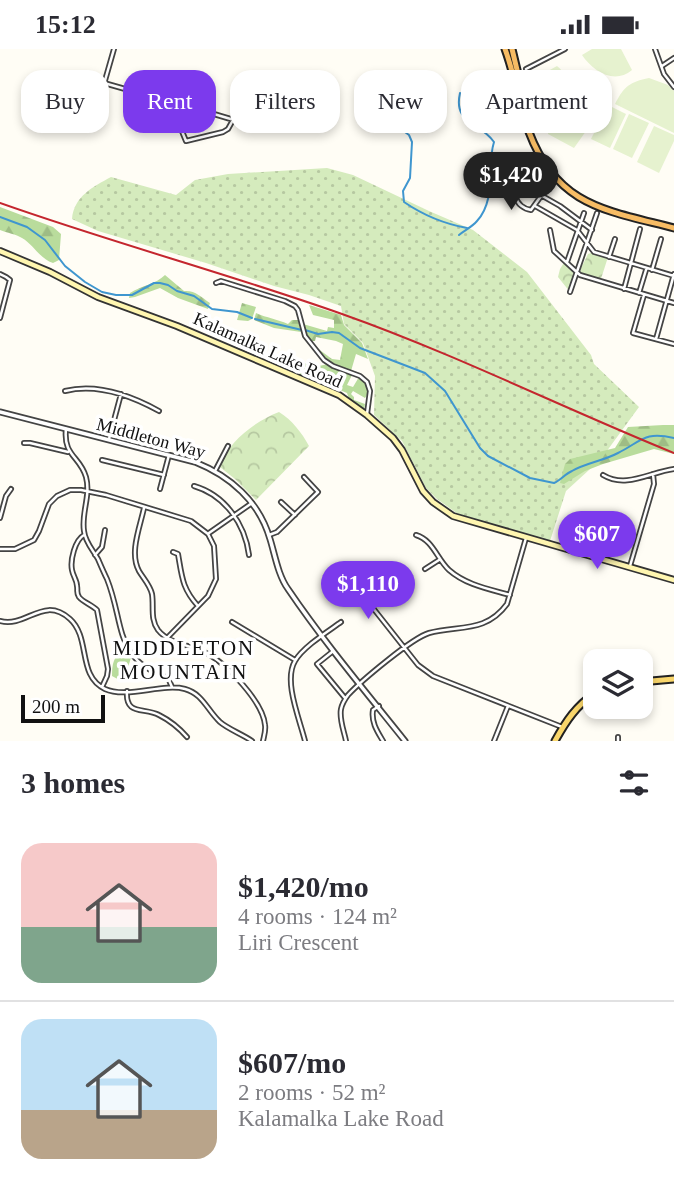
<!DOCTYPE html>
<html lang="en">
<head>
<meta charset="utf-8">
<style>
  body { margin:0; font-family:"Times New Roman",serif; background:#f7f7f7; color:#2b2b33; height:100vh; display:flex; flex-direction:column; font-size:26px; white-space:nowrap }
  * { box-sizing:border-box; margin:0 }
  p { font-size:23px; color:#7c7c81 }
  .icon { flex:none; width:38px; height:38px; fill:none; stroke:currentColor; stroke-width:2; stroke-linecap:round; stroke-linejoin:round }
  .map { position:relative; height:692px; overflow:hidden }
  .side { display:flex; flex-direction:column; background:#fff; flex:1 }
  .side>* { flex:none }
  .hud { position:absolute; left:21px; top:21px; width:634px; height:63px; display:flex; gap:14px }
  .controls { position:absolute; left:583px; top:600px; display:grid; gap:14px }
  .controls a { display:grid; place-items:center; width:70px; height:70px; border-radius:14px; background:#fff; box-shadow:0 4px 10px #0003; font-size:35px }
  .scale { position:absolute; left:21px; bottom:18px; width:84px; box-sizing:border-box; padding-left:7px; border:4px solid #111; border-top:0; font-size:19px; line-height:24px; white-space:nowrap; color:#111; -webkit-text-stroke:5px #fff; paint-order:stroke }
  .price { position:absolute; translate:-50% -60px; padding:0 16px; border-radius:24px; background:#7c3aed; color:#fff; font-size:23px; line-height:46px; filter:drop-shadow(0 2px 4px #0008) }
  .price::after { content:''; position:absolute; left:50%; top:42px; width:21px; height:16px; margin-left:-10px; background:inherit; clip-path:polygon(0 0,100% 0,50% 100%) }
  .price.current { background:#222; color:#fff }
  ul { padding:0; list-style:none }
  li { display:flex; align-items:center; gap:21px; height:175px; padding:0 21px }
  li+li { border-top:2px solid #e1e1e2 }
  li span { display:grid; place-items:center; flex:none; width:196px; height:140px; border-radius:21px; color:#555 }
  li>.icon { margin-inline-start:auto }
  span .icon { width:84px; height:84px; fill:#fffc; stroke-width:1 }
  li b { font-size:30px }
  h2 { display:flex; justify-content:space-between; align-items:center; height:84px; padding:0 21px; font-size:30px }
  .pill { padding:0 24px; border-radius:21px; background:#fff; box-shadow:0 4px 10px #0003; font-size:24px; line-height:63px }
  .pill.current { background:#7c3aed; color:#fff }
  .status { display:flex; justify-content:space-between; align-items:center; height:49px; padding:0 35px; background:#fff; direction:ltr }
  .status svg { height:19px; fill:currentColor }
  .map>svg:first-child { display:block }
  .grass { fill:url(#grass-dots) }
  .forest { fill:url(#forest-firs) }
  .park { fill:url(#park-crowns) }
  .pitch { fill:#e6f2cf }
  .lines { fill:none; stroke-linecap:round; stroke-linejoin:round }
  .stream { stroke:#3f96cf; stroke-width:2 }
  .minor-casing { stroke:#444; stroke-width:6 }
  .tertiary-casing { stroke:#444; stroke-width:7 }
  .secondary-casing { stroke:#333; stroke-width:8 }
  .primary-casing { stroke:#222; stroke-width:9 }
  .trunk-casing { stroke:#222; stroke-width:9 }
  .minor { stroke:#fff; stroke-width:2.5 }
  .tertiary { stroke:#fff; stroke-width:3.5 }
  .secondary { stroke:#fff6b0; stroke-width:4.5 }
  .primary { stroke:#f9d66b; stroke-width:5 }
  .trunk { stroke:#f7bc64; stroke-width:5 }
  .rail { stroke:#c4262e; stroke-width:2 }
  .labels { text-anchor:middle; stroke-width:7; stroke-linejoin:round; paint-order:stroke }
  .street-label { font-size:18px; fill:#111; stroke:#fff }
  .quarter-label { font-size:21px; letter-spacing:2px; fill:#111; stroke:#fff }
</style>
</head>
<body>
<div class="status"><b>15:12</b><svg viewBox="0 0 49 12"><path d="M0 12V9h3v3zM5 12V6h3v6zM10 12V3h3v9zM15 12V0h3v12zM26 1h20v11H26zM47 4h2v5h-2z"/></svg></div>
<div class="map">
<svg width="674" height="692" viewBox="0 0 674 692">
  <defs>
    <pattern id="grass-dots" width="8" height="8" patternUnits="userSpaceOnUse" patternTransform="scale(1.75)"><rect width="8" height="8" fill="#d5ebbd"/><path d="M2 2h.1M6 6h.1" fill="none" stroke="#b6c8a1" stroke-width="1.8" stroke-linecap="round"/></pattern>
    <pattern id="forest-firs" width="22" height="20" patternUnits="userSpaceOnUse" patternTransform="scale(1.75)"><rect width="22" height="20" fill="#b9dc9c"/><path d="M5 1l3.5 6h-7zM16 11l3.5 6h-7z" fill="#9ebc85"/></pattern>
    <pattern id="park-crowns" width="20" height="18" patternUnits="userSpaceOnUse" patternTransform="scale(1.75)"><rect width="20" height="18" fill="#d5ebbd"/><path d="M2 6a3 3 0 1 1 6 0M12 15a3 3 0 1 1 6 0" fill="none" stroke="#b6c8a1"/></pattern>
  </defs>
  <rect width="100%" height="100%" fill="#fffdf5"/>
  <path class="grass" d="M327 119 353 126 429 162 473 181 527 223 591 306 594 315 639 358 601 410 566 442 550 492 458 465 437 450 426 439 402 392 374 366 375 327 363 294 344 275 341 257 309 246 274 237 206 214 98 182 72 170C74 147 93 138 111 128L176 146 195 131 228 125Z"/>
  <path class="forest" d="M0 158 53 178 61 185 59 211 53 214C40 210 34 196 22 189 16 185 7 184 0 181Z
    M165 226 184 242C195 241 201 248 210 254L208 260 178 249 160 239 135 248 129 249 130 244C141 237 156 235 165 226Z
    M242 254 256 258 252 270 248 272 237 271Z
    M309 256 341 266 344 276 362 294 368 310 356 305 351 322C336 317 326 312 316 299H317L332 310 340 311 343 295 336 292 316 288 315 292H311L306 285 303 275 327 282 328 278 334 279V271L313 266Z
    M256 264C267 269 277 270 288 275L292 271H298L301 283 274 279 254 271Z
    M305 314 314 320 312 324 326 333 328 328 317 323 319 317 328 315 334 319 352 326 347 336 353 338 359 328 366 334 369 343 365 349 353 342 351 345 354 348V351L365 355 364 361 349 350 347 344 335 339V342L320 333 318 334 298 327Z
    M663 376H674V405L654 400 603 415 585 422 564 435 560 434 565 415 570 410 615 399 628 378Z
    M123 600 131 609 123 633 112 627C112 615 113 609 123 600Z"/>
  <path class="park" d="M594 203 608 208 600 233 581 227 580 224 581 219 588 205Z
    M565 212 577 223 570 243 558 228 560 220Z
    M279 363C292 371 302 384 309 397L256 451 235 430 220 418C228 392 256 372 279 363Z"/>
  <path class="pitch" d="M592 0H621L632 21C614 36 593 22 582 6Z
    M557 17C567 25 568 35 569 48 561 59 554 64 540 64L528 33Z
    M649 29 668 36 674 42V84L615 55C624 37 630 33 649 29Z
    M608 56 626 65 610 99 591 90Z
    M572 64 583 67 591 75 574 99 548 85C550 70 559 68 572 64Z
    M629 65 649 74 632 109 613 100Z
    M654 77 674 86V92L659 124 637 113Z"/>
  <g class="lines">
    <path class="stream" d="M373 33 389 50 398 78 409 86 412 93 410 129 403 142 404 153C423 166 445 175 467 179
      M0 168 27 178 45 191 65 217 85 233 102 243 116 246H132L154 234H160L168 236 177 242 194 247 212 260 237 263 252 269
      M459 186C465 181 472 178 477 172 497 150 486 118 494 93 479 72 453 75 460 44
      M255 270 302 281
      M305 281 318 285 332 283 339 284 360 299 425 324 445 342 480 399 488 407 530 429 554 434C561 431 565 425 572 422 586 414 603 412 618 404 642 392 644 382 674 389"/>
    <g class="minor-casing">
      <path id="minor" d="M655 0 664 25 674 38
        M662 17 674 9
        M526 20 565 0
        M104 34 164 51 172 58 186 92 223 83 228 80 233 71
        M172 58 180 55 251 76H257L265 70 278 73 291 74 305 78
        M97 74 96 63 114 0
        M541 147 531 161C524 160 517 155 516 148L522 137H525L560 157 592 181
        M535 157 577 181 594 203 674 227
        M550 181 554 202 580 226 674 254
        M609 208 615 190
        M567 213 584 164
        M652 221 661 190
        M0 225 6 228 10 231 0 269
        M216 234 221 232 285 252 295 257 298 261 305 287 324 311 333 317 360 327 367 333 370 342 367 365
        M624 240 640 180
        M570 243 597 164
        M639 244 646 221
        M644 246 633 284 674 295
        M656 290 674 225
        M65 342C97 334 132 347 159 362
        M66 380C63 407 80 407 86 428 91 447 81 464 84 482 85 493 93 501 98 510 101 517 104 524 107 530 125 575 113 610 168 629L172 638
        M109 390 121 345
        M24 394H30L68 403
        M102 411 164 426
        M215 422 228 397
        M603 426C626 440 650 423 674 420
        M194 437C225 446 245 475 249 506
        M160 440 169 406
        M281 453 295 466
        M144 459C140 478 129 504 139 522 143 529 150 536 152 545 154 557 150 570 158 581 169 595 191 596 206 604 226 614 263 653 265 676 266 681 264 687 263 692
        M0 469 6 447 11 440
        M209 484 252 454
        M84 486C75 491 70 511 72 521 73 527 77 531 77 537 78 542 76 543 79 548 83 553 92 556 97 561L108 620 107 627 102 638
        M269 486 277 483 318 443 304 428
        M416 486C433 491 437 510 449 521 466 536 489 540 510 546
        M0 500H15L34 491 39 482 49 455 57 447 70 441H81L106 446 191 472 208 485 214 497 216 530 208 547 167 589
        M173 503 178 505C182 528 182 539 198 557
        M95 506 102 498 105 481
        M630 517 654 435 653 425
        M425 520 439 511
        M343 529 354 535 418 616 433 627 562 678
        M0 572C27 579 43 546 70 570 91 589 77 627 105 640 127 650 162 634 185 640 203 645 207 661 220 673 228 680 242 685 252 692
        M232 573 295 611
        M332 603 317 615 345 649
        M127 642C125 667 144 658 159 666 169 671 180 680 187 688
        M379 657 373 661C371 673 377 682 383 692
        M618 688V692
        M305 692C300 671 283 632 295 612 303 598 327 583 341 573
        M346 692C344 682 339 670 341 660 342 655 345 650 348 646 361 632 412 589 429 584 459 576 486 584 507 555L526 489
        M494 692 508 657"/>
    </g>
    <g class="tertiary-casing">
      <path id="tertiary" d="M0 363 195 413C230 427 259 452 270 490 275 506 278 526 288 540 324 593 365 642 405 692"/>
    </g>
    <g class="secondary-casing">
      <path id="secondary" d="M0 202 50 223 98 248 177 277 339 346 367 366 393 389 402 401 423 442 433 453 453 467 674 531"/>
    </g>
    <g class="primary-casing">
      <path id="primary" d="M640 633 674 630
        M555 692C566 672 576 657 595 644"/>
    </g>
    <g class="trunk-casing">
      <path id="trunk" d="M505 0C515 27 519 56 529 83 557 157 605 161 674 179
        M512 0 530 75"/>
    </g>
    <use href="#minor" class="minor"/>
    <use href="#tertiary" class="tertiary"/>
    <use href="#secondary" class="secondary"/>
    <use href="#primary" class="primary"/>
    <use href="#trunk" class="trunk"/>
    <path class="rail" d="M0 154C113 194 229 225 342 265 455 305 563 359 674 404"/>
  </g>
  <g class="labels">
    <g class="street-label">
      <text transform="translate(268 301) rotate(24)" y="6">Kalamalka Lake Road</text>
      <text transform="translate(151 389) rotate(15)" y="6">Middleton Way</text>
    </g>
    <g class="quarter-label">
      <text x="184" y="606">MIDDLETON<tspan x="184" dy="24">MOUNTAIN</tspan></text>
    </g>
  </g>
</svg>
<div class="controls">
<a><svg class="icon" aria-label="layers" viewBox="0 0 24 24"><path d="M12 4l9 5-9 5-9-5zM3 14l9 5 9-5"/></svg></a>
</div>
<div class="scale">200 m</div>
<b class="price current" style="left:511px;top:163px">$1,420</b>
<b class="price" style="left:597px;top:522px">$607</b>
<b class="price" style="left:368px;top:572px">$1,110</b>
<div class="hud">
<a class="pill">Buy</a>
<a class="pill current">Rent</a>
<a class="pill">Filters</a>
<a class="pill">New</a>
<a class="pill">Apartment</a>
</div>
</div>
<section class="side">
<h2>3 homes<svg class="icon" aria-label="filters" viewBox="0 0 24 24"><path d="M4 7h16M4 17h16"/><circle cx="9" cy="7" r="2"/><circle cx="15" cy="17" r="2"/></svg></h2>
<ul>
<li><span style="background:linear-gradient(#f6c9c9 60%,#7fa58c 0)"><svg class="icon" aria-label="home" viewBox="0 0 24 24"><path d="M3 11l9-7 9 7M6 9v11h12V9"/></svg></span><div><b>$1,420/mo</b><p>4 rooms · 124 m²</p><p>Liri Crescent</p></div></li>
<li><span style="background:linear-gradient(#bfe0f5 65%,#b9a48a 0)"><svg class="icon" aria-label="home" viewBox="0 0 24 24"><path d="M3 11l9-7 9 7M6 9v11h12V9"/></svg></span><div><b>$607/mo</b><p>2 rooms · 52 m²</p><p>Kalamalka Lake Road</p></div></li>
</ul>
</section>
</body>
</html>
